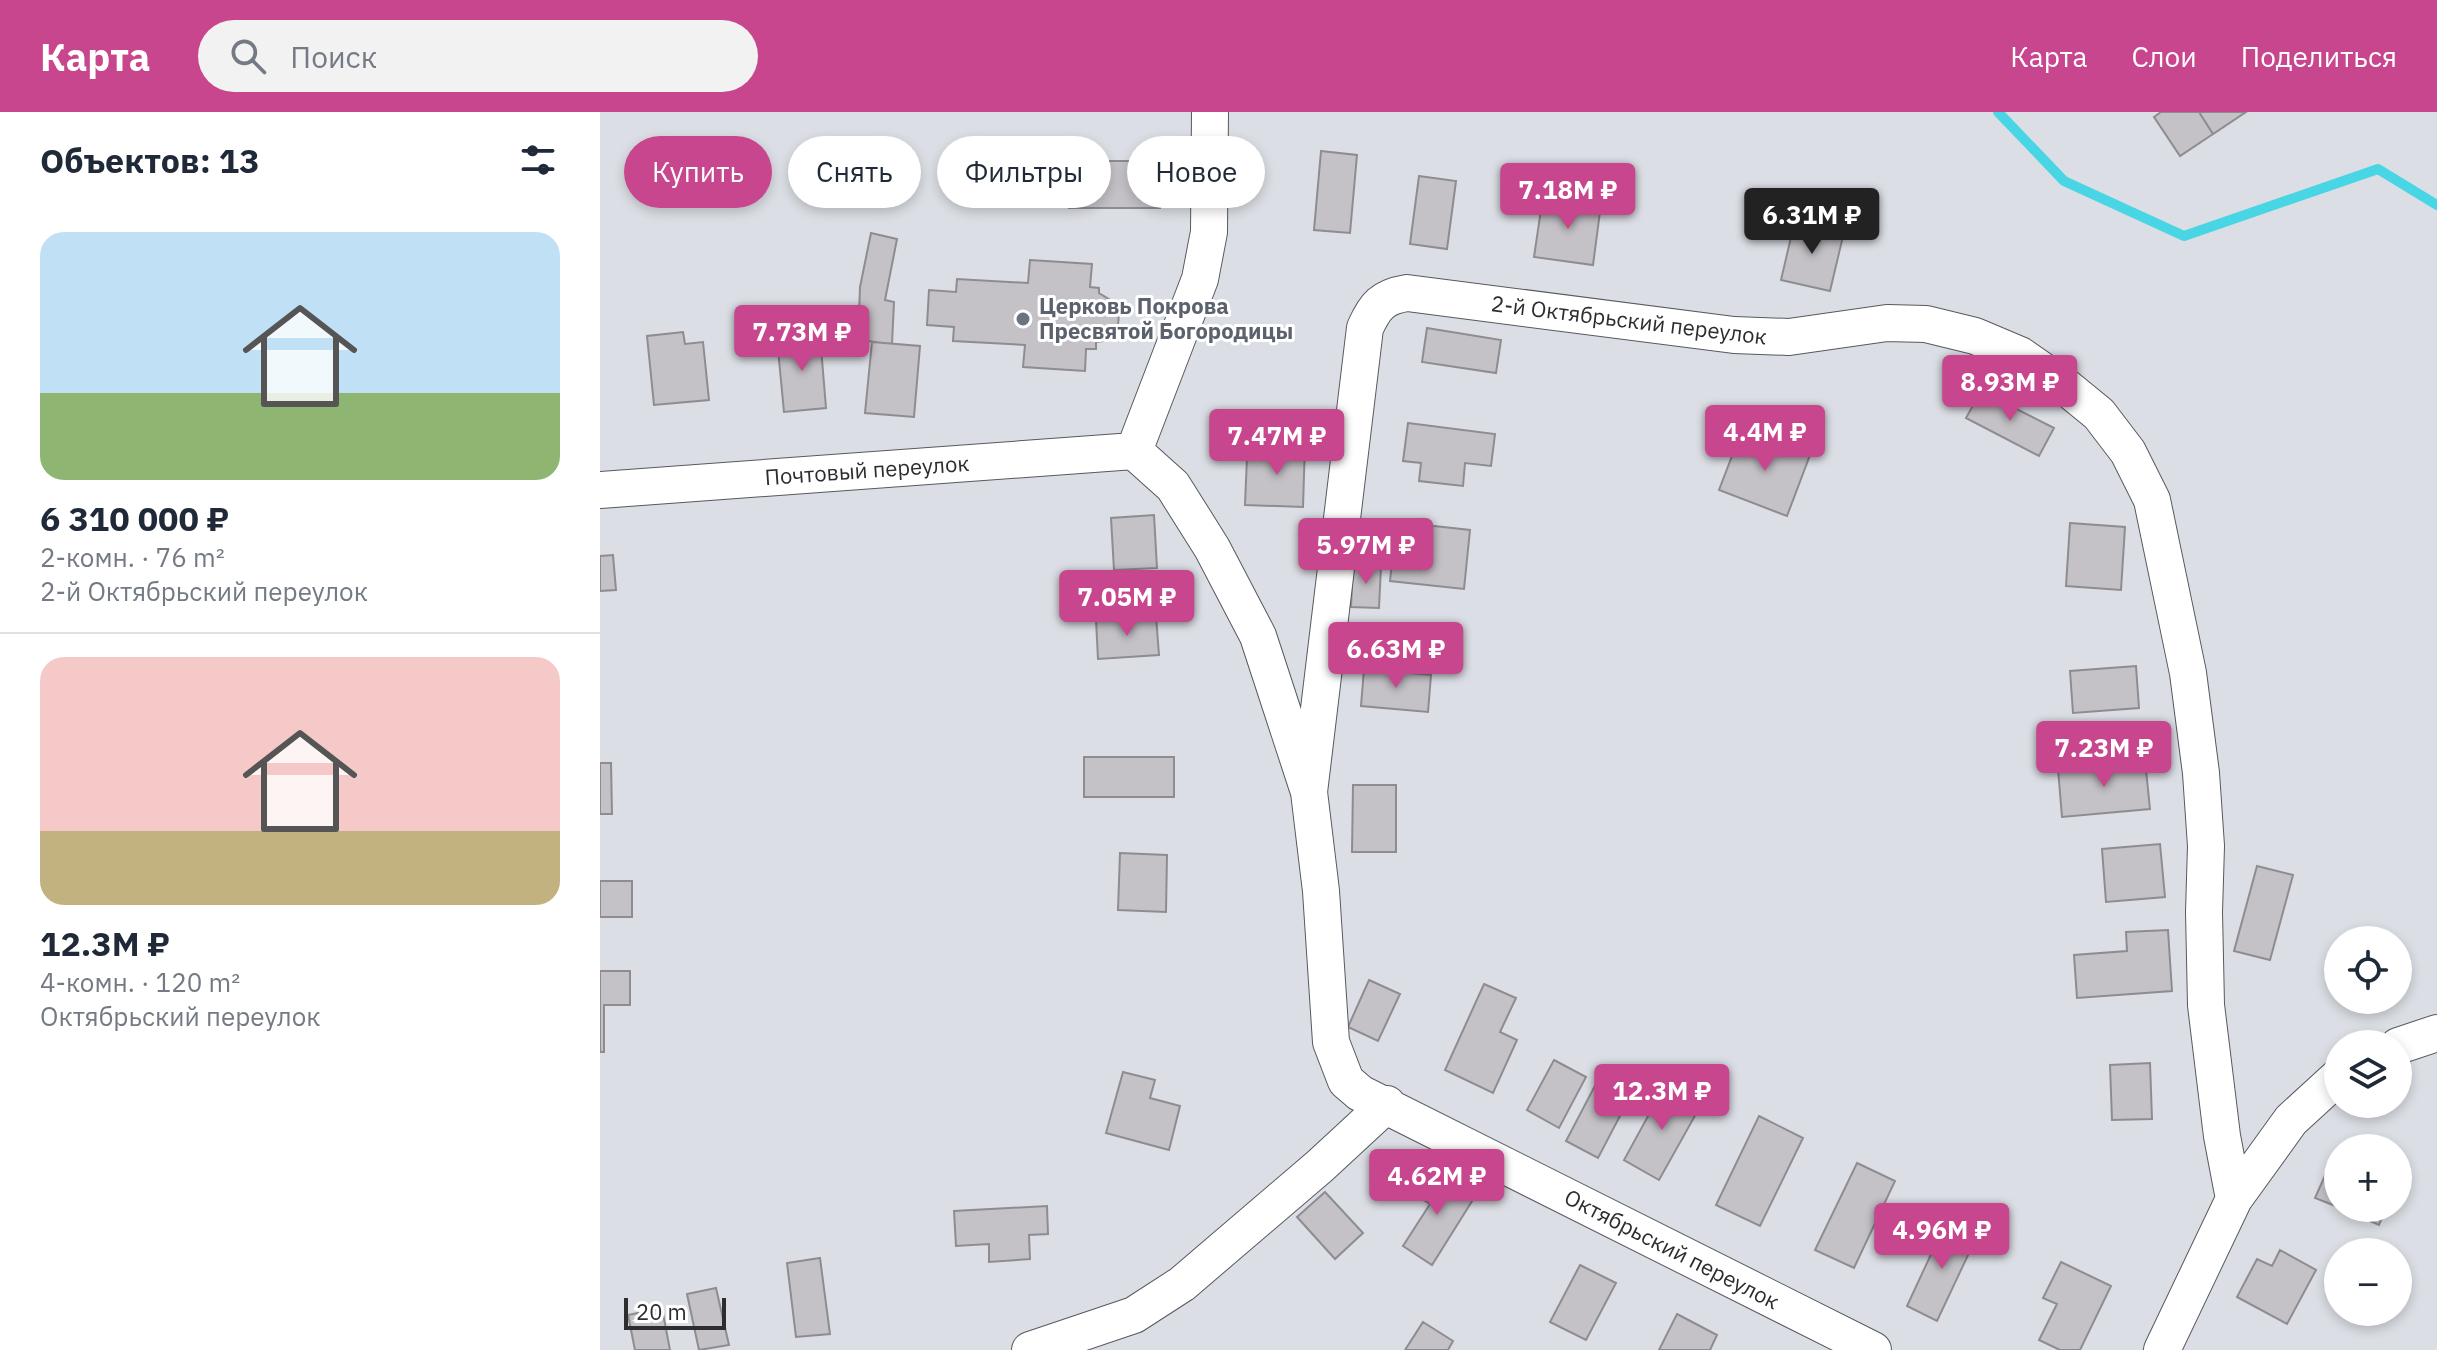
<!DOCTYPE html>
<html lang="ru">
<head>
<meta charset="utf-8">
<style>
  body { margin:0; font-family:"IBM Plex Sans",sans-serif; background:#f2f2f3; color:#1f2937; height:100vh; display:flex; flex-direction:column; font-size:30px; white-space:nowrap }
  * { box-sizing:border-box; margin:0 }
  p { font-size:26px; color:#747a83 }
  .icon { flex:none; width:44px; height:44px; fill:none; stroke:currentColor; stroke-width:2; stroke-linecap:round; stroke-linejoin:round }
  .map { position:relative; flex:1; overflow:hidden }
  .panel { display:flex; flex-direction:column; background:#fff; width:600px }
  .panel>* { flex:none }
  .guide { position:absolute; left:24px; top:24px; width:760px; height:72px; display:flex; gap:16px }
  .tools { position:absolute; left:1724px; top:814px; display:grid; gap:16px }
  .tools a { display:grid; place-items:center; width:88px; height:88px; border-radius:50%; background:#fff; box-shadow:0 4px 12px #0003; font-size:40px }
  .scale { position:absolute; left:24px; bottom:20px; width:102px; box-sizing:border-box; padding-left:8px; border:4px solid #2c2d2f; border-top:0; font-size:22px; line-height:28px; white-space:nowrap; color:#2c2d2f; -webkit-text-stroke:6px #fff; paint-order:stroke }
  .price { position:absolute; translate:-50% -68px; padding:0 18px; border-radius:8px; background:#c8468d; color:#fff; font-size:26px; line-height:52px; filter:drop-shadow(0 2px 4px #0008) }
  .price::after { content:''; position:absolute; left:50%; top:48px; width:24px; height:18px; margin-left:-12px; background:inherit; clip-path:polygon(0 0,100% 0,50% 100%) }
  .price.selected { background:#222; color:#fff }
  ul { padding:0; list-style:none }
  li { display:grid; align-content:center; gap:16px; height:424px; padding:0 40px }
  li+li { border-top:2px solid #e0e1e3 }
  li span { display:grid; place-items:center; height:248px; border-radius:24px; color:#555 }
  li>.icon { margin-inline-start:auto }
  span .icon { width:144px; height:144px; fill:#fffc; stroke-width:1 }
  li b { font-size:34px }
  h2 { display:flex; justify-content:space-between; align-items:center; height:96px; padding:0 40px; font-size:34px }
  .pill { padding:0 28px; border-radius:36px; background:#fff; box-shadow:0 4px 12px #0003; font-size:28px; line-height:72px }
  .pill.selected { background:#c8468d; color:#fff }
  header { display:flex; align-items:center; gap:48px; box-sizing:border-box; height:112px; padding:0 40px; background:#c8468d; color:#fff }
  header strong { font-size:38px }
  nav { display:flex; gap:44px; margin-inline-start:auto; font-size:28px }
  .search { width:560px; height:72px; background:#f2f2f3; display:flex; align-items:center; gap:20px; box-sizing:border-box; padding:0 28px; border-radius:44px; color:#747a83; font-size:30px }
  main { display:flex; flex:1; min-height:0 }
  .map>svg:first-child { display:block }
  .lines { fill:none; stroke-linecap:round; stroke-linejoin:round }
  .stream { stroke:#48d5e4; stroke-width:10 }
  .building { fill:#c5c2c7; stroke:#8f8c91; stroke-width:2 }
  .street-casing { stroke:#56595d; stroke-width:38 }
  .street { stroke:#fff; stroke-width:36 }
  .worship-dot { fill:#6b7280; stroke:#fff; stroke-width:3 }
  .labels { text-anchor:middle; stroke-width:6; stroke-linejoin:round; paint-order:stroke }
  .worship-label { font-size:22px; font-weight:bold; fill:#5b616d; stroke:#fff; text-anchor:start }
  .street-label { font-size:22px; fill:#2c2d2f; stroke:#fff }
</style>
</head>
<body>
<header>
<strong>Карта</strong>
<div class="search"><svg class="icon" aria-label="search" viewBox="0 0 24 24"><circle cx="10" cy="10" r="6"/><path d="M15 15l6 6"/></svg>Поиск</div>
<nav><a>Карта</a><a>Слои</a><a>Поделиться</a></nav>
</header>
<main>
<section class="panel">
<h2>Объектов: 13<svg class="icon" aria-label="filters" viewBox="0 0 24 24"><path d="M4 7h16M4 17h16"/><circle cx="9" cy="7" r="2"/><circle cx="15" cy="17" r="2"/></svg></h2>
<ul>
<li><span style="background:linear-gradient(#bfe0f5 65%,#8fb573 0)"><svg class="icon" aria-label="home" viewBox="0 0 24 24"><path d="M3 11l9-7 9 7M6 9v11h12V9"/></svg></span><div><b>6 310 000 ₽</b><p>2-комн. · 76 m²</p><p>2-й Октябрьский переулок</p></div></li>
<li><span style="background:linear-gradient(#f6c9c9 70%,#c2b280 0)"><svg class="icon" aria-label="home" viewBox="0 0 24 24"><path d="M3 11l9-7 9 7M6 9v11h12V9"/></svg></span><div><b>12.3M ₽</b><p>4-комн. · 120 m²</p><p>Октябрьский переулок</p></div></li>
</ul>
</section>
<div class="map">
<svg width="1837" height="1238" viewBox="0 0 1837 1238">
  <rect width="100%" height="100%" fill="#dbdee4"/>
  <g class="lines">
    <path class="stream" d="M1398 0 1464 69 1584 124 1778 57 1837 93"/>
  </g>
  <path class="building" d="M1561 0H1599L1613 22 1580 44 1554 5Z
    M1599 0H1646L1613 22Z
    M721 39 757 43 750 121 714 118Z
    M469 49H560V96H469Z
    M819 64 856 69 847 137 810 132Z
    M943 84 1001 92 993 153 934 145Z
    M1195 108 1244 120 1230 179 1181 168Z
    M271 121 297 127 285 188 294 190 292 232 258 228 260 175Z
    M430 148 492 152 490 175 499 176V181L515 191 519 202 518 213 513 223 503 229 496 230V237H486L485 259 423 255 425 233 353 229 354 215 327 213 329 178 356 180 357 167 428 171Z
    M827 216 901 228 896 261 822 250Z
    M83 220 85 232 103 230 109 288 54 293 47 224Z
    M220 223 226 296 184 300 177 227Z
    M272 230 320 234 314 305 265 301Z
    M1381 279 1454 316 1439 344 1366 306Z
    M808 311 895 322 891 354 865 351 863 374 819 369 821 351 803 349Z
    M1142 318 1210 343 1187 404 1119 378Z
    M669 331 705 332 703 395 645 393 647 345 668 346Z
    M554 403 557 456 514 458 511 406Z
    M1470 411 1525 415 1521 478 1466 474Z
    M825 413 870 418 864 477 790 469 795 423 823 426Z
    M13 443 16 478 0 479V444Z
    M753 453 781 454 779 496 751 495Z
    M556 504 559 543 498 547 496 508Z
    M1536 554 1539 596 1473 601 1470 559Z
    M764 557 831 563 828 600 761 594Z
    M484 645H574V685H484Z
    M1545 648 1550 697 1462 705 1458 657Z
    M0 651H11L12 702H0Z
    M753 673H796V740H752Z
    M1560 732 1565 785 1506 790 1502 737Z
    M520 741 567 743 566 800 518 798Z
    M1657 754 1693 763 1670 848 1634 839Z
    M0 769H32V805H0Z
    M1568 818 1572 879 1477 886 1474 843 1527 839 1526 820Z
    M0 859H30V893H4V940H0Z
    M769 868 800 882 778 929 748 915Z
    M884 872 916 886 900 920 917 928 893 981 845 958Z
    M954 948 986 965 959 1016 927 998Z
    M1550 951 1552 1007 1512 1008 1510 953Z
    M523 960 555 968 550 986 580 994 569 1038 506 1021Z
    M999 966 1031 983 998 1046 966 1029Z
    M1065 973 1101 993 1059 1068 1024 1048Z
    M1159 1004 1203 1026 1160 1114 1116 1093Z
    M1735 1041 1738 1042V1095L1715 1086Z
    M1257 1051 1295 1069 1254 1156 1215 1138Z
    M830 1058 874 1086 832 1153 803 1134 830 1092 814 1082Z
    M725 1080 763 1121 735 1147 697 1105Z
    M447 1094 448 1122 429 1123 430 1147 389 1150V1132L356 1134 354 1099Z
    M1739 1096H1786L1779 1113Z
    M1346 1110 1377 1124 1337 1209 1307 1194Z
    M1680 1138 1716 1158 1687 1212 1637 1185 1657 1147 1672 1154Z
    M220 1146 230 1222 196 1225 187 1151Z
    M1461 1150 1511 1174 1480 1238H1460L1439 1228 1457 1192 1443 1186Z
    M980 1153 1016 1171 986 1228 950 1210Z
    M116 1176 129 1233 99 1238 87 1182Z
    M62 1196 70 1238H35L28 1203Z
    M1077 1202 1117 1223 1110 1238H1059Z
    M823 1210 853 1229 848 1238H805Z"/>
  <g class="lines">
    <g class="street-casing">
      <path id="street" d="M534 339 573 374 612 436 658 524 709 680 721 779 731 930 746 969 760 981 1273 1238
        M534 339 600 167 609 120 610 0
        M0 378 534 339
        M709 680 765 216C775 194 782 185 807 181L1134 223 1189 225 1287 211 1326 212 1375 224 1420 243 1466 275 1499 302 1528 340 1552 388 1588 561 1601 661 1606 734 1604 800 1606 893 1622 1024 1634 1087 1562 1238
        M1798 934 1837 921
        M1634 1087 1691 1008 1738 965
        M430 1238 534 1203 582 1172 720 1054 787 992"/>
    </g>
    <use href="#street" class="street"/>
  </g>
  <circle class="worship-dot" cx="423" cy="207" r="8"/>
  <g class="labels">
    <g class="worship-label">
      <text x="439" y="202">Церковь Покрова<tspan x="439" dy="25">Пресвятой Богородицы</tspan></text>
    </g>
    <g class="street-label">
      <text transform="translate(1029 208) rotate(7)" y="8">2-й Октябрьский переулок</text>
      <text transform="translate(267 358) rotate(-4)" y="8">Почтовый переулок</text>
      <text transform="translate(1072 1137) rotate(27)" y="8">Октябрьский переулок</text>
    </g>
  </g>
</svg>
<div class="tools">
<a><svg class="icon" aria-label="locate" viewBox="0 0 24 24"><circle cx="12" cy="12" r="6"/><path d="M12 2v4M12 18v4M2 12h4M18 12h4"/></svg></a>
<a><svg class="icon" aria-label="layers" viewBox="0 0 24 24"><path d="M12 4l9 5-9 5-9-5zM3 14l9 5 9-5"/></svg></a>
<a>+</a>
<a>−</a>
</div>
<div class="scale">20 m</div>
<b class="price" style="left:968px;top:119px">7.18M ₽</b>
<b class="price selected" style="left:1212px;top:144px">6.31M ₽</b>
<b class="price" style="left:202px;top:261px">7.73M ₽</b>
<b class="price" style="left:1410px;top:311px">8.93M ₽</b>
<b class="price" style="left:1165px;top:361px">4.4M ₽</b>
<b class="price" style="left:677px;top:365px">7.47M ₽</b>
<b class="price" style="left:766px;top:474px">5.97M ₽</b>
<b class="price" style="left:527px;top:526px">7.05M ₽</b>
<b class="price" style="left:796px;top:578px">6.63M ₽</b>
<b class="price" style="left:1504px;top:677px">7.23M ₽</b>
<b class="price" style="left:1062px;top:1020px">12.3M ₽</b>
<b class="price" style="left:837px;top:1105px">4.62M ₽</b>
<b class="price" style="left:1342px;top:1159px">4.96M ₽</b>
<div class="guide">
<a class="pill selected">Купить</a>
<a class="pill">Снять</a>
<a class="pill">Фильтры</a>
<a class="pill">Новое</a>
</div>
</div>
</main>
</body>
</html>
